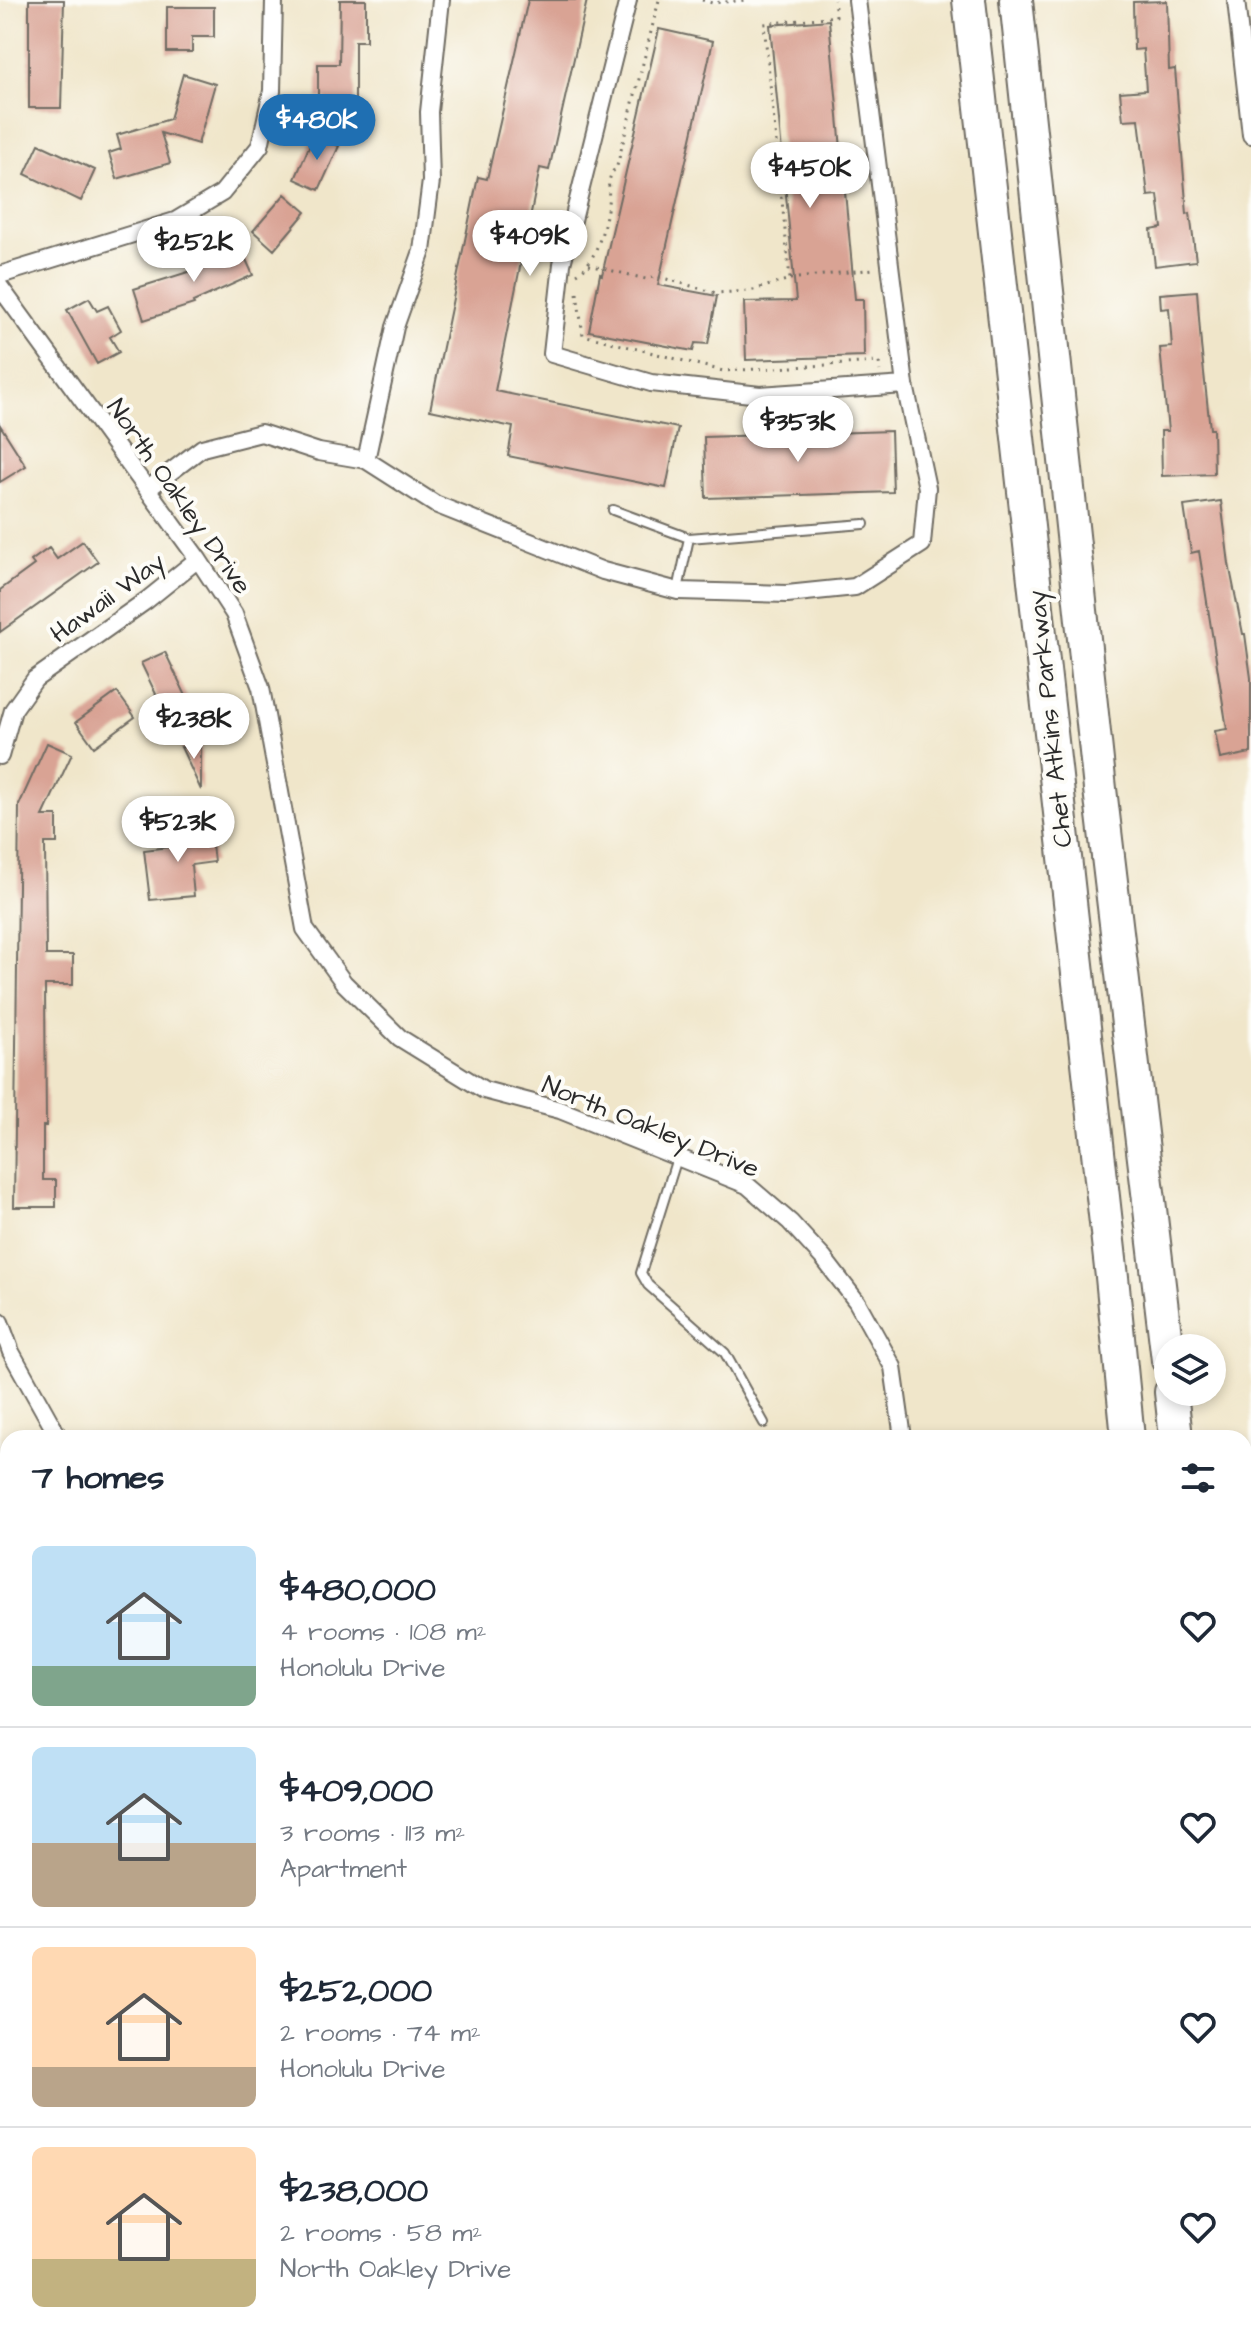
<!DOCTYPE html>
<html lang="en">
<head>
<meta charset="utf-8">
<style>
  body { margin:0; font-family:"Architects Daughter",sans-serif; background:#f6f6f7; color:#1f2937; height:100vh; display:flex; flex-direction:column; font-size:30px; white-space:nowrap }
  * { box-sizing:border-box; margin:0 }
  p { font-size:26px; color:#747a83 }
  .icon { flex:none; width:44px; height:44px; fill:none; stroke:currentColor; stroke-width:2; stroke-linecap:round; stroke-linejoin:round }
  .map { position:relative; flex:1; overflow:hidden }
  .details { position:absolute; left:0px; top:1430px; width:1252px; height:914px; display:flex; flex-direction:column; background:#fff; border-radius:24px 24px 0 0; box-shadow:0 4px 12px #0003 }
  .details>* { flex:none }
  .tools { position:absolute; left:1154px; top:1334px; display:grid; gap:16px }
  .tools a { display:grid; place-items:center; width:72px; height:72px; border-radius:50%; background:#fff; box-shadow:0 4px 12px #0003; font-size:40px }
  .price { position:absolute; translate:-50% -68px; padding:0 18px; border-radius:28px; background:#fff; color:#222; font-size:26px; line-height:52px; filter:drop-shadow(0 2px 4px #0008) }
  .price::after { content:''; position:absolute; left:50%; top:48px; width:24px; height:18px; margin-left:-12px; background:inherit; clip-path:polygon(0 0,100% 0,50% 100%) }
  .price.selected { background:#1f6fb2; color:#fff }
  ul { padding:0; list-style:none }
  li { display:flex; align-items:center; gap:24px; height:200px; padding:0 32px }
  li+li { border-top:2px solid #e0e1e3 }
  li span { display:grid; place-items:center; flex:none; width:224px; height:160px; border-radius:12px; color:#555 }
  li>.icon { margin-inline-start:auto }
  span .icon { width:96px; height:96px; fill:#fffc; stroke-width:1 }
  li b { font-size:34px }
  h2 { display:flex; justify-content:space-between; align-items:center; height:96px; padding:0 32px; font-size:34px }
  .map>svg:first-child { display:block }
  .building { fill:#d9a394 }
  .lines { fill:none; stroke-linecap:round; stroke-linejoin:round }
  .service-casing { stroke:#706c63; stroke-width:12 }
  .minor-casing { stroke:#706c63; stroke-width:20 }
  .motorway-casing { stroke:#706c63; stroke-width:36 }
  .path { stroke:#706c63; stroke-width:3; stroke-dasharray:2 6; stroke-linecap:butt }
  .service { stroke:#fff; stroke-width:8 }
  .minor { stroke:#fff; stroke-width:16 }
  .motorway { stroke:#fff; stroke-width:32 }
  .labels { text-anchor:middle; stroke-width:8; stroke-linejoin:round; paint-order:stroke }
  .street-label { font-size:26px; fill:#2b2b2b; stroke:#fdfcf7 }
</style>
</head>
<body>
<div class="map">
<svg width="1251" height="2343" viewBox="0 0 1251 2343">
  <rect width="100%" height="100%" fill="#fdfcf7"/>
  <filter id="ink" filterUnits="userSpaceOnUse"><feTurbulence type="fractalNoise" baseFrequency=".0125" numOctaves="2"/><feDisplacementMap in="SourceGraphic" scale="16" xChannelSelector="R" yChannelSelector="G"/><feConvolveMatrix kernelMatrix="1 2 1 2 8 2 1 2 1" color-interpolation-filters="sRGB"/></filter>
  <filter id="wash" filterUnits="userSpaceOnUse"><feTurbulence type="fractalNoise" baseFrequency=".006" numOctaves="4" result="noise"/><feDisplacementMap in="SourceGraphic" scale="32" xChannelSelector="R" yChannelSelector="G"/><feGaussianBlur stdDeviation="1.8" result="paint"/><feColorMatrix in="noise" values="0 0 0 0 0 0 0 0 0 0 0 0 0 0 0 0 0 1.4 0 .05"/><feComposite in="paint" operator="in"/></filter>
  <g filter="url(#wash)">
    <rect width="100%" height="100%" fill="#f0e6ca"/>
    <g id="blocks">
      <path class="building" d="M29 0H64L61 108H29Z
        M340 0H366V41H355V115L326 114V98H318V64H339Z
        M528 0H587L549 170 540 168 495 391 678 428 666 488 508 456 513 427 430 410 478 177 487 179Z
        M1167 1 1169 70 1175 69 1187 214 1190 213 1196 261 1155 266 1151 230 1162 228 1158 195 1148 196 1139 119 1123 120 1120 92 1146 90 1143 49 1134 50 1133 2Z
        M167 7H214V37H192V52H167Z
        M829 20 855 299H863L864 356 746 360 744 302 796 301 770 25Z
        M659 29 713 41 658 285 717 296 708 344 695 343 693 351 589 331 600 274 602 275Z
        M183 74 215 84 198 144 161 133 170 163 117 179 109 153 121 149 117 135 170 119Z
        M314 135 339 146 319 190 295 179Z
        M39 144 95 170 81 201 25 174Z
        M285 194 306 212 274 250 253 231Z
        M239 244 253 275 193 302 194 304 144 320 134 289 201 268 198 263Z
        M1197 291 1201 345 1210 429H1213L1214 474 1162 476 1161 431H1168L1160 348 1172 347 1169 308 1161 309 1160 294Z
        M89 298 97 311 108 306 121 330 110 337 119 352 97 364 67 310Z
        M0 425 26 466 0 482Z
        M891 431 893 492 706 498 704 437Z
        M1221 501 1229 564 1243 634H1245L1251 678V753L1220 759 1215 731 1227 729 1199 551 1191 553 1184 506Z
        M83 541 98 562 0 632V590L34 565 31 561 49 548 57 559Z
        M165 652 188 700 164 711 141 663Z
        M117 692 135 717 94 747 76 722Z
        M47 743 72 754 43 816H57V843H45L46 955H73V985H45L46 1126H43V1180H56V1207H14L19 805Z
        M181 747H201V790Z
        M210 827 214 862 191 865 194 896 150 900 144 850 177 846 176 831Z"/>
    </g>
  </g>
  <g filter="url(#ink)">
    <use href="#blocks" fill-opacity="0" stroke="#706c63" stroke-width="2"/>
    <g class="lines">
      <g class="service-casing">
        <path id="service" d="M613 510 689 538
          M678 590 689 538 864 524
          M677 1158 641 1273 648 1285 725 1353 764 1423
          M316 2343V2336
          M371 2343 372 2336
          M537 2343 538 2336"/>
      </g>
      <g class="minor-casing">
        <path id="minor" d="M628 0 562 264 552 354 651 383 760 395 905 385
          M1236 0 1251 135
          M0 275 175 221 222 193 260 146 272 91 274 0
          M0 287 198 559 234 614 261 688 305 929 344 983 400 1038 484 1090 560 1110 747 1185 790 1222 824 1259 857 1302 893 1367 903 1438
          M366 460 395 327 422 251 431 181 429 112 441 0
          M148 489 202 448 261 433 319 452 366 460 435 504 603 571 678 591 787 594 855 587 922 544 927 488 905 385 857 0
          M0 756 13 710 35 679 147 600 198 559
          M0 1322 11 1352 59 1438
          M0 1585 8 1578
          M0 1920H8
          M902 2343V2336"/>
      </g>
      <g class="motorway-casing">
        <path id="motorway" d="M969 0 1112 1277 1128 1438
          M1016 0 1100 789 1168 1360
          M1171 1392 1176 1438
          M1244 1952 1251 1993
          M1244 2090 1251 2156
          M1228 2336 1229 2343
          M1136 2343 1137 2336"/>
      </g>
      <path class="path" d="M702 0 712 3 747 0
        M589 265 646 279 656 276 716 293 750 291 790 279 764 24 836 16 834 0
        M577 274C597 262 605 225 608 203 610 191 606 183 613 171L616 170 659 0
        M790 279 873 269
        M577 293 583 335 723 371 879 362 880 371"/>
      <use href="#service" class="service"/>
      <use href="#minor" class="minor"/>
      <use href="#motorway" class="motorway"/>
    </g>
  </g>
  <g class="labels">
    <g class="street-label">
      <text transform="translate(180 496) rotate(55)" y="9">North Oakley Drive</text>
      <text transform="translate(107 597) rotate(-36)" y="9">Hawaii Way</text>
      <text transform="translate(1049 719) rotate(-96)" y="9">Chet Atkins Parkway</text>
      <text transform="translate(651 1126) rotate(22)" y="9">North Oakley Drive</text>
    </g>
  </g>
</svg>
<div class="tools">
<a><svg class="icon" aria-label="layers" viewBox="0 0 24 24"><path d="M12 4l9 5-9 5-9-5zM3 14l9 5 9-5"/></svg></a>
</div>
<b class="price selected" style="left:317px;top:162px">$480K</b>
<b class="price" style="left:810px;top:210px">$450K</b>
<b class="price" style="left:530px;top:278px">$409K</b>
<b class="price" style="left:194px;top:284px">$252K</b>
<b class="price" style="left:798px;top:464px">$353K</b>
<b class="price" style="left:194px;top:761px">$238K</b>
<b class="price" style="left:178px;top:864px">$523K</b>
<section class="details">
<h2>7 homes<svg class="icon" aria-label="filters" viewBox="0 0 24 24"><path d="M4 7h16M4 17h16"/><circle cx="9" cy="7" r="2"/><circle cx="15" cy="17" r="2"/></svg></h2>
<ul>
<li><span style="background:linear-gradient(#bfe0f5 75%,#7fa58c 0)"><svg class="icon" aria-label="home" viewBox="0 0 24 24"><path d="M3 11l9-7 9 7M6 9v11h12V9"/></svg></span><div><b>$480,000</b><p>4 rooms · 108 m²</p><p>Honolulu Drive</p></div><svg class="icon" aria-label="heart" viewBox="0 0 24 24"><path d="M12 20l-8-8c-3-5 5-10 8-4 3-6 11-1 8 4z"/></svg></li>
<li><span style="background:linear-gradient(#bfe0f5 60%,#b9a48a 0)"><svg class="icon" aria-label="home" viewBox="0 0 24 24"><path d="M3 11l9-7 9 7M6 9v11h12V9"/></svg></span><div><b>$409,000</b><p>3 rooms · 113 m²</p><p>Apartment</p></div><svg class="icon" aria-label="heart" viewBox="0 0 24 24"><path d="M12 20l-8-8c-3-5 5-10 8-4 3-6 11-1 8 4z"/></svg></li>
<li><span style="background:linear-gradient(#ffd9b3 75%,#b9a48a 0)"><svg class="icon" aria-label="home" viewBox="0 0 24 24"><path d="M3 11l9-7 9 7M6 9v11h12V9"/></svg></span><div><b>$252,000</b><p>2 rooms · 74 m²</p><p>Honolulu Drive</p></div><svg class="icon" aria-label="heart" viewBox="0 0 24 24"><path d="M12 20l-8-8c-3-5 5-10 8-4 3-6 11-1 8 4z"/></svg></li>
<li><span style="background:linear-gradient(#ffd9b3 70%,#c2b280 0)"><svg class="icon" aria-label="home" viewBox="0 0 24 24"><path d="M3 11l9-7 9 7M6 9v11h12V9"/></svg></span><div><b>$238,000</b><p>2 rooms · 58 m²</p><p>North Oakley Drive</p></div><svg class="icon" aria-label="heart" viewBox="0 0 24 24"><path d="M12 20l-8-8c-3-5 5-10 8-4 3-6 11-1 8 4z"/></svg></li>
</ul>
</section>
</div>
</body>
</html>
